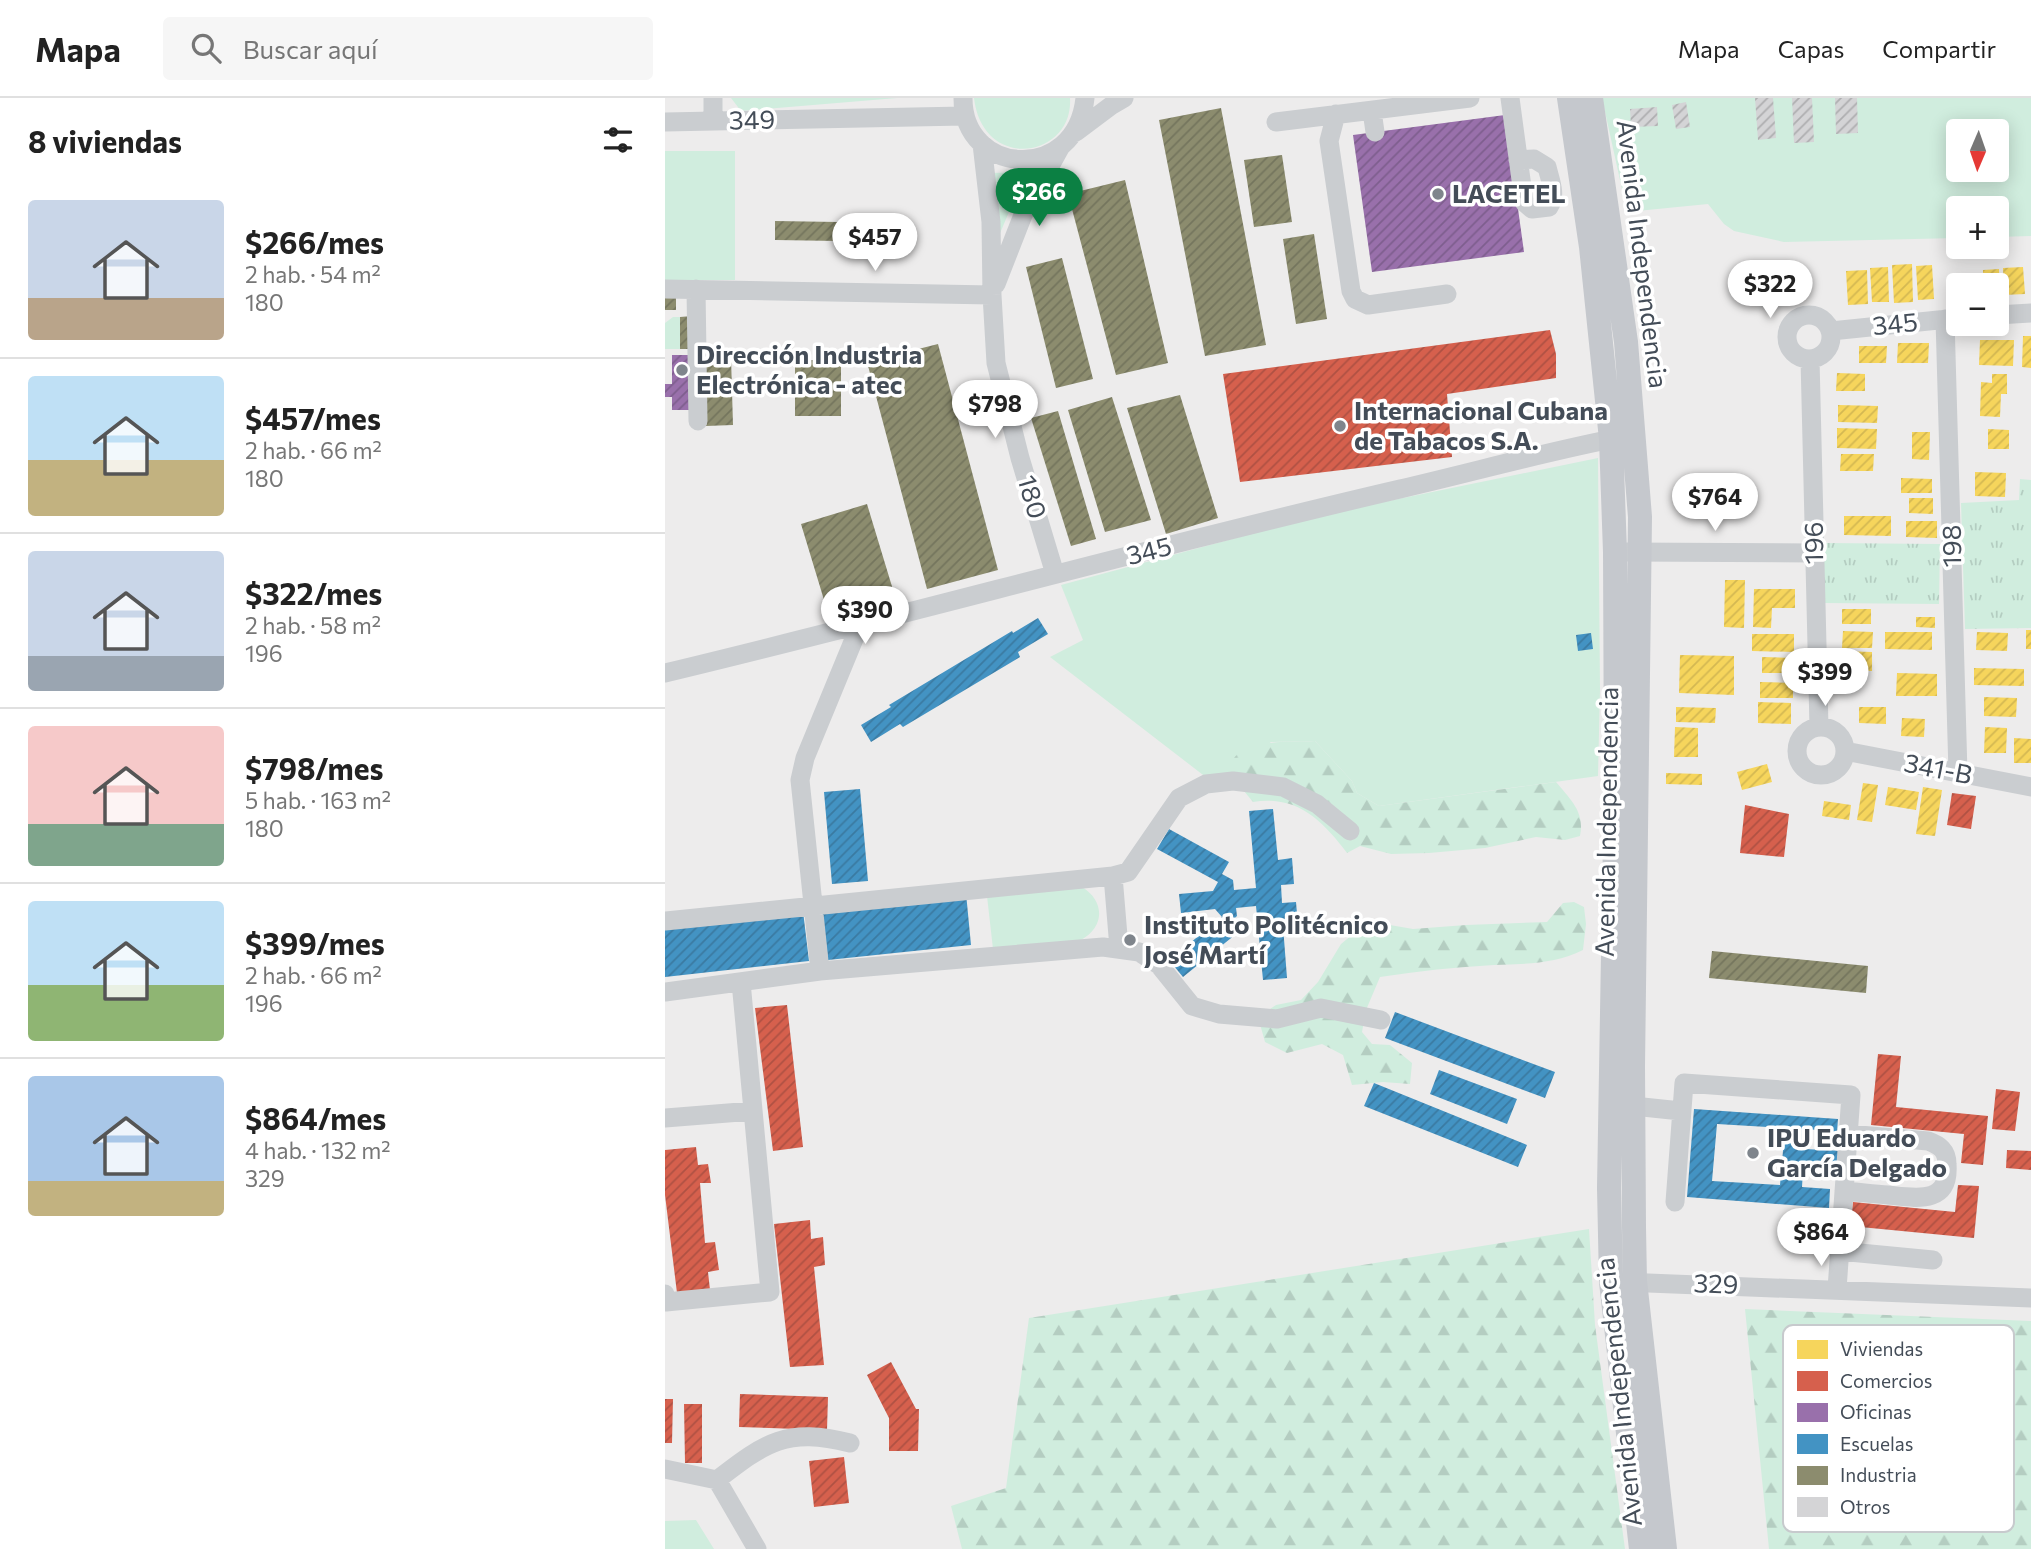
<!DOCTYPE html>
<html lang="es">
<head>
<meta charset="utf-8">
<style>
  body { margin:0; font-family:Commissioner,sans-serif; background:#f6f6f6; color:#222; height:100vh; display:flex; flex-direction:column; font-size:26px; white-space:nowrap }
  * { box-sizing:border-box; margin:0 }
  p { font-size:23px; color:#767676 }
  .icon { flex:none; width:38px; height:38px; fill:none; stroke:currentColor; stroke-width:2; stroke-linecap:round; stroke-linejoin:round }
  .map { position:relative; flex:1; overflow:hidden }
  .side { display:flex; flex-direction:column; background:#fff; width:665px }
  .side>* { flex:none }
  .needle { width:46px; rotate:182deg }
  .fabs { position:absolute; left:1281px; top:21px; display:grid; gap:14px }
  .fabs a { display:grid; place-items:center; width:63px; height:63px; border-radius:7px; background:#fff; box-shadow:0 4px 18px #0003; font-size:35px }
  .price { position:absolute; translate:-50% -60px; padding:0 16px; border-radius:24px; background:#fff; color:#222; font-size:23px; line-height:46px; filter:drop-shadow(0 2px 4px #0008) }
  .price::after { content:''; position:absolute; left:50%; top:42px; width:21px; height:16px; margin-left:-10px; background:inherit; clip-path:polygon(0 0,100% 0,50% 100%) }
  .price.active { background:#0b8043; color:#fff }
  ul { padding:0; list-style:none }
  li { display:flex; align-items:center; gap:21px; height:175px; padding:0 28px }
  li+li { border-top:2px solid #e0e0e0 }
  li span { display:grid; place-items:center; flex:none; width:196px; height:140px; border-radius:7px; color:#555 }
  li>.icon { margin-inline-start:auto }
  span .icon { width:84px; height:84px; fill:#fffc; stroke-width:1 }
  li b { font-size:30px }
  h2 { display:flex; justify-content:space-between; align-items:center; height:84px; padding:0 28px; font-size:30px }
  header { display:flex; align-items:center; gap:42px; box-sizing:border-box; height:98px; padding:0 35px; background:#fff; border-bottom:2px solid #e0e0e0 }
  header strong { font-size:33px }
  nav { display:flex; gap:38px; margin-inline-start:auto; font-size:24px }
  .search { width:490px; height:63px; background:#f6f6f6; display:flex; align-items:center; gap:18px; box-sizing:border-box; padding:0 24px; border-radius:7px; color:#767676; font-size:26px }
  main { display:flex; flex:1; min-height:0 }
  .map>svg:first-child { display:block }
  .grass { fill:#d0edde; fill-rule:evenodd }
  .forest { fill:url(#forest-firs) }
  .park { fill:url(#park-tufts) }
  .homes { fill:url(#homes-hatch) }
  .shops { fill:url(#shops-hatch) }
  .offices { fill:url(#offices-hatch) }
  .schools { fill:url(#schools-hatch); fill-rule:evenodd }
  .industry { fill:url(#industry-hatch) }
  .building { fill:url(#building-hatch) }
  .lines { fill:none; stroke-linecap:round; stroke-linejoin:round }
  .minor { stroke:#cacdd0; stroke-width:19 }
  .major { stroke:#c5c8cd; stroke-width:24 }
  .poi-dot { fill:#7f858c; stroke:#fff; stroke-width:2.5 }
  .labels { text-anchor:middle; stroke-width:7; stroke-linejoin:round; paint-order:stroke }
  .street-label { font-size:26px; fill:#444d58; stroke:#fff }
  .poi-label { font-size:26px; font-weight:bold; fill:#444d58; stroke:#fff; text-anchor:start }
  .key { fill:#fff; stroke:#c7cacd; stroke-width:2 }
  .key-label { font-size:19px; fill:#444d58 }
</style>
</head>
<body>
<header>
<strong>Mapa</strong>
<div class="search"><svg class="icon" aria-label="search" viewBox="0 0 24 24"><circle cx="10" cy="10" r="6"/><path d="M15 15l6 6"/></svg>Buscar aquí</div>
<nav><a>Mapa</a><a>Capas</a><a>Compartir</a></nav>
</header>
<main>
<section class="side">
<h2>8 viviendas<svg class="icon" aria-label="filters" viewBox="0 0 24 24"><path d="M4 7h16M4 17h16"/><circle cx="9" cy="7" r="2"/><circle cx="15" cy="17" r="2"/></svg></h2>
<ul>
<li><span style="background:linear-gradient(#c9d6e8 70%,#b9a48a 0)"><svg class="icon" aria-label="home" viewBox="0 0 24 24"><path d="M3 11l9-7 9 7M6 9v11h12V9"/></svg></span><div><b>$266/mes</b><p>2 hab. · 54 m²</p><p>180</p></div></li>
<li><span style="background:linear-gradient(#bfe0f5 60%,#c2b280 0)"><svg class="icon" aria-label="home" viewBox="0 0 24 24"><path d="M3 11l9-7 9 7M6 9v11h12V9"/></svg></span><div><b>$457/mes</b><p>2 hab. · 66 m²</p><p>180</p></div></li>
<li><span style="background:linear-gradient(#c9d6e8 75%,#9aa5b1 0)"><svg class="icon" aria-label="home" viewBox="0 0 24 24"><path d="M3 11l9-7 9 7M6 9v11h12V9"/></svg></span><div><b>$322/mes</b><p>2 hab. · 58 m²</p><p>196</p></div></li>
<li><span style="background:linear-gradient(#f6c9c9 70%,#7fa58c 0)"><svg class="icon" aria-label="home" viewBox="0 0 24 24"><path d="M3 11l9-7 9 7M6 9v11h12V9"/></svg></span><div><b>$798/mes</b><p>5 hab. · 163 m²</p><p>180</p></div></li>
<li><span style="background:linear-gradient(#bfe0f5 60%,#8fb573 0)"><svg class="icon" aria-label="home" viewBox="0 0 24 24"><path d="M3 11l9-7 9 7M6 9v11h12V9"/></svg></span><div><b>$399/mes</b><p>2 hab. · 66 m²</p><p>196</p></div></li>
<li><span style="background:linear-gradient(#a9c7e8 75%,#c2b280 0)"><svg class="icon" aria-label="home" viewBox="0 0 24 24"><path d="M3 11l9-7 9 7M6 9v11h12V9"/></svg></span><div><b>$864/mes</b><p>4 hab. · 132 m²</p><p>329</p></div></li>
</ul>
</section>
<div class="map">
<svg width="1366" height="1451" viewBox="0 0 1366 1451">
  <defs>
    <pattern id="forest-firs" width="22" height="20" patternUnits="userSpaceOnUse" patternTransform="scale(1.75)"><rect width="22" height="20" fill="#d0edde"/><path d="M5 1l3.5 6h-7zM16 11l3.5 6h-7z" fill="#b4cdc1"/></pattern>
    <pattern id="park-tufts" width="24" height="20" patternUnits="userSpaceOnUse" patternTransform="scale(1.75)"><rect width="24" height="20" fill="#d0edde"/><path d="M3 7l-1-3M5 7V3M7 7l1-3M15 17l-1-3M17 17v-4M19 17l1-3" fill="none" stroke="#b4cdc1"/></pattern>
    <pattern id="homes-hatch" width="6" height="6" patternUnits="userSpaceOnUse" patternTransform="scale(1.75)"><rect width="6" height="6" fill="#f6d55c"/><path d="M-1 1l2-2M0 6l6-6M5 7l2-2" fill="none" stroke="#d4b852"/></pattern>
    <pattern id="shops-hatch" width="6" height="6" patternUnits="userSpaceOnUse" patternTransform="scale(1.75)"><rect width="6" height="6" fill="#d6604d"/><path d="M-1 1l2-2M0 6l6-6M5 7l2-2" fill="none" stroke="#af5143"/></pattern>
    <pattern id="offices-hatch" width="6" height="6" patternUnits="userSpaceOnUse" patternTransform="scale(1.75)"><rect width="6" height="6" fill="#9970ab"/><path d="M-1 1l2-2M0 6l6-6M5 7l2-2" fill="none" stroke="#7e5e8e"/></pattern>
    <pattern id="schools-hatch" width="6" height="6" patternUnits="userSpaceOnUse" patternTransform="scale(1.75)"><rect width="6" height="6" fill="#4393c3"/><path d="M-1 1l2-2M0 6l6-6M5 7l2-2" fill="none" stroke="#3a7aa1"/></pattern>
    <pattern id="industry-hatch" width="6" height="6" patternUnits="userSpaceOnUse" patternTransform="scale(1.75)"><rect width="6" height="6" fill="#8c8c6e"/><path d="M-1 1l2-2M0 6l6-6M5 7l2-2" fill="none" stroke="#74755d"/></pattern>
    <pattern id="building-hatch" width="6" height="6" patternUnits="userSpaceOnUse" patternTransform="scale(1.75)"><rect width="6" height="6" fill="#d4d4d6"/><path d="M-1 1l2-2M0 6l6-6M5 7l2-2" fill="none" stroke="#aeaeb0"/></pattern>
  </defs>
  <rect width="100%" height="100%" fill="#edecec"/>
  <path class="grass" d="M66 0H232L76 13Z
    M309 0H405C409 60 318 75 309 0Z
    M937 0H1366V138L1332 139V110H1293V140L1119 144 1069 133 1059 126 1043 106 962 114ZM1293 33H1332V72H1293Z
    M0 53H70V182H0Z
    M368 74 349 102 333 140 327 75Z
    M8 219H15V251H0V225Z
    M933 360 935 591 933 678 714 708 692 695 687 683 650 643 606 644 565 676 542 680 385 559 418 542 396 487 660 416Z
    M417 789C440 803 440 829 416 842L328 851 322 798Z
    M31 1422 49 1451H0V1423Z"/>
  <path class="forest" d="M650 643 687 683 692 695 714 708 891 684C906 702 920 714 915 738L900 742 871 739 820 750 764 755 726 756 695 748 682 755C657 722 632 697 588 704L565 676C566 671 566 665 569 660 582 641 629 644 650 643Z
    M909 804 919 809 921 826 918 852C890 866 860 866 829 867 791 869 753 873 715 879L701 912 697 934 707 946 725 947 747 965 745 986 718 984 687 987 678 957 657 946 622 955 600 944 593 919 611 907 636 902 653 884 676 846 700 826 725 827 748 831 801 827 882 824 898 805Z
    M924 1131 930 1227 960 1451H297L286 1408 341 1390 364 1220Z
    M1080 1211 1366 1223V1451H1104Z"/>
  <path class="park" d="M1355 381 1366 382V530L1300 531 1296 405 1354 402Z
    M1159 445 1275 446 1274 506 1159 505Z"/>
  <path class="homes" d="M1247 166 1248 204 1229 205 1227 167Z
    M1267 167 1269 201 1253 202 1251 168Z
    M1223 169 1224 204H1207L1205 170Z
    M1358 169 1360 196 1339 197 1338 170Z
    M1334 171 1335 199H1332V187H1318V172Z
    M1202 172 1203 206 1183 207 1181 173Z
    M1358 238H1366V270L1357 269Z
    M1315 242H1349L1348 268 1314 267Z
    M1233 245H1264L1263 265H1232Z
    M1194 248H1222L1221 265H1194Z
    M1172 275 1200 276V293H1171Z
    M1327 276H1342V296H1336L1335 319 1315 318 1316 284 1327 285Z
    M1173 307 1213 308 1212 325 1173 324Z
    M1172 330 1212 331 1211 351 1172 350Z
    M1323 331 1344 332V351H1323Z
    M1247 334H1265L1264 362 1247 361Z
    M1176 356H1209L1208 373H1175Z
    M1310 374 1341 375 1340 399 1310 398Z
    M1236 380 1267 381V395H1236Z
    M1244 400H1268V416L1244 415Z
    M1179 418H1226V438L1179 437Z
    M1241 423H1272V440L1241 439Z
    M1060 482H1080L1079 530 1059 529Z
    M1089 491H1130V510H1107L1106 530 1088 529Z
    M1177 511H1206V526H1177Z
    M1251 519H1270V530L1251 529Z
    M1361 532H1366V551H1361Z
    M1178 533 1208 534 1207 550H1177Z
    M1220 534H1267V552L1220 551Z
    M1312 534 1343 535 1342 553 1311 552Z
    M1087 536H1129V554L1087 553Z
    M1175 553 1207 554V573L1174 572Z
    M1015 557 1069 558V597L1014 595Z
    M1097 559 1129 560V575H1097Z
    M1309 570 1359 571V588L1309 587Z
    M1232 575 1272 576V598H1231Z
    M1095 584 1128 585V600H1095Z
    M1319 599 1352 600 1351 619 1319 618Z
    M1093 604 1126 605V626L1093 625Z
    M1011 609 1051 610 1050 625 1011 624Z
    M1194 609H1221V626L1194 625Z
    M1237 620 1260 621 1259 639 1236 638Z
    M1010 629 1033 630V659H1009Z
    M1320 629 1342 630 1341 655H1319Z
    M1349 640 1366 641V665H1349Z
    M1102 666 1107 684 1077 692 1072 674Z
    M1001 675 1037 676V687L1001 686Z
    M1198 685 1213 687 1207 724 1192 722Z
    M1223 689 1254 694 1251 712 1220 707Z
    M1258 689 1277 692 1270 738 1251 736Z
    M1159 703 1186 707 1184 722 1157 718Z"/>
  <path class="shops" d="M885 232 891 256V280L782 296 787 359 575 384 558 276Z
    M1287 695 1311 698 1306 731 1282 727Z
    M1080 707 1124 716 1119 759 1075 755Z
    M122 907 138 1049 108 1053 90 910Z
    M1213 956 1236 958 1231 1009 1323 1018 1318 1067 1296 1065 1299 1036 1206 1027Z
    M1331 991 1355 994 1350 1033 1327 1031Z
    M31 1049 33 1067 43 1066 46 1085H35L40 1145 50 1144 54 1172 43 1174 45 1192 12 1195 0 1097V1052Z
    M1342 1052 1366 1053V1072L1341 1070Z
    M1293 1087 1314 1088 1309 1140 1185 1128 1188 1104 1290 1114Z
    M145 1122 146 1141 158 1139 160 1167 149 1169 159 1267 125 1269 109 1126Z
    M226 1264 251 1311H254L253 1353H224V1320L202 1277Z
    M75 1296 163 1299 162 1332 74 1329Z
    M0 1301H8L7 1345H0Z
    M19 1306H37V1365H20Z
    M179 1359 184 1405 149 1409 144 1363Z"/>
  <path class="offices" d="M840 17 859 154 707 174 688 37Z
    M7 257H28L27 312H7V299H0V286H7Z"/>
  <path class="schools" d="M373 520 383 536 353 554 355 559 238 629 235 626 206 644 196 627 226 609 224 607 347 533 348 535Z
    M926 535 928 551 913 553 911 537Z
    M195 691 203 783 167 786 159 694Z
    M608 711 613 762 627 760 629 786 616 787 617 805 631 804 633 827 618 828 622 880 598 882 591 808 571 810 572 818 563 826 571 836 518 879 504 862 557 819 550 811 516 815 514 796 548 793 553 784 492 751 504 731 564 764 557 776 568 782 569 792 591 790 584 713Z
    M301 795 306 847 163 862 157 810Z
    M138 813 144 863 0 879V828Z
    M730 914 890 974 880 1000 720 940Z
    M774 972 852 1001 842 1026 765 996Z
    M709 985 862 1047 853 1069 699 1008Z
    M1029 1011 1173 1021 1172 1034 1142 1031 1140 1051 1177 1053 1176 1074 1138 1072 1137 1089 1165 1091 1164 1110 1022 1099ZM1052 1026 1120 1030 1115 1087 1047 1083Z"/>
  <path class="industry" d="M556 10 601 247 540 258 494 22Z
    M617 57 627 124 589 129 579 62Z
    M460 82 503 265 451 277 403 96Z
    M110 123 173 124V143L110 142Z
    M649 136 662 221 631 226 618 141Z
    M397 160 428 281 391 290 361 169Z
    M0 200H11V212H0Z
    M27 218V251H15V219Z
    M273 246 333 472 262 491 202 264Z
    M66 259 68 327 41 328 39 260Z
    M130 262H176V318H130Z
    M515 297 553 420 501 436 462 310Z
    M447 299 486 422 440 434 403 312Z
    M393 313 431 441 406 448 366 320Z
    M202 406 232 505 166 525 136 426Z
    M1047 853 1203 868 1201 895 1044 880Z"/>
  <path class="building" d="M1090 0H1108L1111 40 1093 42Z
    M1127 0H1147L1149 44 1129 45Z
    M1170 0H1192L1193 35 1171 36Z
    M1021 4 1025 29 1011 31 1007 7Z
    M992 9 993 28 966 29 965 11Z"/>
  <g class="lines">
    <path class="minor" d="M298 0C298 78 411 86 420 0
      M845 0 859 104 867 111 884 109C892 97 885 82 882 69L869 61 853 62
      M707 13 710 34
      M671 16 664 43 686 193 690 201 703 207 782 196
      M48 23V0
      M0 24 299 18
      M611 24 805 0
      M411 34 447 7 459 0
      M317 46 326 124 327 197 331 265 355 360 390 476
      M331 186 358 117 395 50
      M0 191 327 197
      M31 191 33 323
      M1122 239a22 22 0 1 1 44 0a22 22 0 1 1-44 0Z
      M1332 217 1366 215
      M1280 221 1293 675
      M1166 233 1293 220
      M1145 261 1154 629
      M961 454 1149 455
      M0 575C246 516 489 448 735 391 809 374 883 353 957 339
      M1132 653a24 24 0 1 1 48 0a24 24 0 1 1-48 0Z
      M1180 653 1366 689
      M448 778 454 850
      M0 823 448 778 463 774 514 700 541 686 568 683 618 689 652 706 685 733
      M155 873 438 849 474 854 494 867 527 908 554 916 612 921 656 910 716 922
      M0 894 155 873 135 682 140 660 194 529
      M968 1008 1016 1013
      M0 1020 88 1013
      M1179 1093C1193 1094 1208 1096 1223 1097 1251 1100 1285 1107 1282 1066 1282 1052 1274 1047 1263 1043L1183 1036
      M1010 1104 1019 985 1186 997 1172 1191
      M1174 1153 1268 1162
      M958 1184 1366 1200
      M0 1196 1 1204 105 1194 76 884
      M0 1371 52 1382C101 1344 122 1329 185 1345
      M52 1382 92 1451"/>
    <path class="major" d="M904 0 926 149 946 341 950 454 951 681 944 1090 946 1184 976 1451
      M926 0 961 244 975 419 968 968 969 1129 970 1183 1000 1451"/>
  </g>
  <g class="poi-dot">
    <circle cx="773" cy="96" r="7"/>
    <circle cx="17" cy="272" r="7"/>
    <circle cx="675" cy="328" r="7"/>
    <circle cx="465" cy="842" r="7"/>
    <circle cx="1088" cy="1055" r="7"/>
  </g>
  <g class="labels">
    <g class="street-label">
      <text transform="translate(87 22) rotate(-1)" y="9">349</text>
      <text transform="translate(977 156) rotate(83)" y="9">Avenida Independencia</text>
      <text transform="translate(1230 226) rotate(-6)" y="9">345</text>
      <text transform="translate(367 399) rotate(74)" y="9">180</text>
      <text transform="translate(1149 445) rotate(-91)" y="9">196</text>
      <text transform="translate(1287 448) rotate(-91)" y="9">198</text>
      <text transform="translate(484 453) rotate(-14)" y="9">345</text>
      <text transform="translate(1273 671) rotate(11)" y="9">341-B</text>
      <text transform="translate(942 724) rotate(-89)" y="9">Avenida Independencia</text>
      <text transform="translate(1051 1186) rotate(2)" y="9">329</text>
      <text transform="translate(954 1294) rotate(-96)" y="9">Avenida Independencia</text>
    </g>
    <g class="poi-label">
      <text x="787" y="105">LACETEL</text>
      <text x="31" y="266">Dirección Industria<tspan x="31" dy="30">Electrónica - atec</tspan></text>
      <text x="689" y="322">Internacional Cubana<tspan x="689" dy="30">de Tabacos S.A.</tspan></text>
      <text x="479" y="836">Instituto Politécnico<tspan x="479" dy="30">José Martí</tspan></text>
      <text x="1102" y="1049">IPU Eduardo<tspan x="1102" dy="30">García Delgado</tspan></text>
    </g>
  </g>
  <rect x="1118" y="1227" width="231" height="207" rx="10" class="key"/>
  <rect x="1132" y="1242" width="31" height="19" fill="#f6d55c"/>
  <rect x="1132" y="1273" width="31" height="20" fill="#d6604d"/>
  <rect x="1132" y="1305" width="31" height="19" fill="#9970ab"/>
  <rect x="1132" y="1336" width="31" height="20" fill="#4393c3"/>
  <rect x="1132" y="1368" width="31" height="19" fill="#8c8c6e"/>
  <rect x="1132" y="1399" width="31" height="20" fill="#d4d4d6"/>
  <g class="key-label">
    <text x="1175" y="1258">Viviendas</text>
    <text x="1175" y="1290">Comercios</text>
    <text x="1175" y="1321">Oficinas</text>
    <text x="1175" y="1353">Escuelas</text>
    <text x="1175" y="1384">Industria</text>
    <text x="1175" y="1416">Otros</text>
  </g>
</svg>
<div class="fabs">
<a><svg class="needle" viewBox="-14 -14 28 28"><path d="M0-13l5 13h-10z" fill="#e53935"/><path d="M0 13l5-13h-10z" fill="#767676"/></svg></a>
<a>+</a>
<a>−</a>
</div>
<b class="price active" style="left:374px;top:130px">$266</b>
<b class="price" style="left:210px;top:175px">$457</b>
<b class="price" style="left:1105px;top:222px">$322</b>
<b class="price" style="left:330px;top:342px">$798</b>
<b class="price" style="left:1050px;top:435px">$764</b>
<b class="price" style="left:200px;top:548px">$390</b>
<b class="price" style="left:1160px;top:610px">$399</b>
<b class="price" style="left:1156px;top:1170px">$864</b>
</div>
</main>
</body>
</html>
